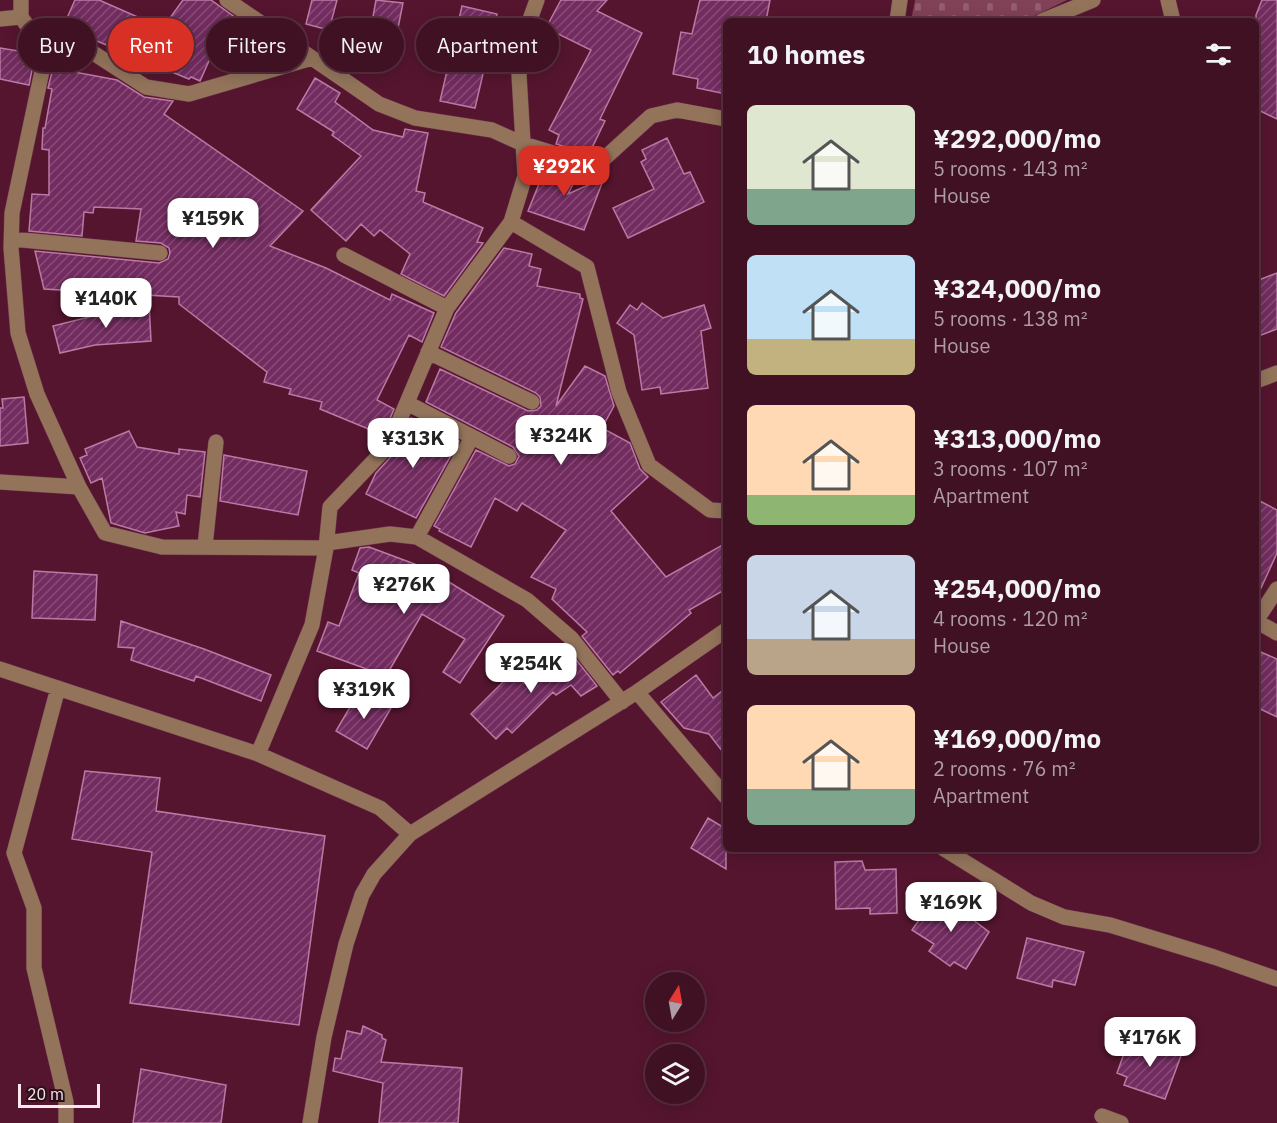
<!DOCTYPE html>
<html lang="en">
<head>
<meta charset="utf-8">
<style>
  body { margin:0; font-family:"IBM Plex Sans",sans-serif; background:#47192b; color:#f1f3f6; height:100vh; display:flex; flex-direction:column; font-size:22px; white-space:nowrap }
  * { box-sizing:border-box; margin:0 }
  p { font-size:20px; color:#ae9da6 }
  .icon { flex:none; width:33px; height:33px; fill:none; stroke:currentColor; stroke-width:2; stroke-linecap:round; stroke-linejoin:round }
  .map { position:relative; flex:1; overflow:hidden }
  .sheet { position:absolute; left:723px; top:18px; width:536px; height:834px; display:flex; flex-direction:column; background:#401023; border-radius:9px; box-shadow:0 3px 15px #0003,0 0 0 2px #593041 }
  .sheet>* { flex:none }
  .guide { position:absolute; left:18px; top:18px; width:570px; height:54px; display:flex; gap:12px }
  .needle { width:39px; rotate:11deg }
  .fabs { position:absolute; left:645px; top:972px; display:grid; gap:12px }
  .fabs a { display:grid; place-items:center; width:60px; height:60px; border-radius:50%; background:#401023; box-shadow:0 3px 15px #0003,0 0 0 2px #593041; font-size:30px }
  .scale { position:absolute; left:18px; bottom:15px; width:82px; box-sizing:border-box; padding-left:6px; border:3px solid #f9e8ed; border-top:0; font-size:16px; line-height:21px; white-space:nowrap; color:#f9e8ed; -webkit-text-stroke:4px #2a0e18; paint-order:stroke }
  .price { position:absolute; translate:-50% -51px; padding:0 14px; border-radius:12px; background:#fff; color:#222; font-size:20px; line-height:39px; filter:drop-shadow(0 2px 3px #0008) }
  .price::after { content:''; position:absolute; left:50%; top:36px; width:18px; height:14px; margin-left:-9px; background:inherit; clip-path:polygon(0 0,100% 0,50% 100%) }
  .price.on { background:#d93025; color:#fff }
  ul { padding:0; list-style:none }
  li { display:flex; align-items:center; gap:18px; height:150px; padding:0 24px }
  li span { display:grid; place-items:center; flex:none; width:168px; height:120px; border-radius:9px; color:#555 }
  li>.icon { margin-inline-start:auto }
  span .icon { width:72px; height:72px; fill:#fffc; stroke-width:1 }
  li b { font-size:26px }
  h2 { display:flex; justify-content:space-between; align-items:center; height:72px; padding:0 24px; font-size:26px }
  .chip { padding:0 21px; border-radius:27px; background:#401023; box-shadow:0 3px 15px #0003,0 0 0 2px #593041; font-size:21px; line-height:54px }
  .chip.on { background:#d93025; color:#fff }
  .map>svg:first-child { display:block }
  .cemetery { fill:url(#cemetery-stones) }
  .building { fill:url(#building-hatch); stroke:#bb7aa6; stroke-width:1.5 }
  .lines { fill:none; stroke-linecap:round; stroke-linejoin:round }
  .minor-casing { stroke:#6f374d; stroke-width:16 }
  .minor { stroke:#93745b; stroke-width:15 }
</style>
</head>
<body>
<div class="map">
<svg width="1277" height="1123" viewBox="0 0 1277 1123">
  <defs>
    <pattern id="cemetery-stones" width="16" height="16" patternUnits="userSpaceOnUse" patternTransform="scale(1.5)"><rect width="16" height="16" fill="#814157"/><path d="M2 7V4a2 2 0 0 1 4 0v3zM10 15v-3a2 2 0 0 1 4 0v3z" fill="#945c6f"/></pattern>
    <pattern id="building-hatch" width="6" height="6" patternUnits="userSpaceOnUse" patternTransform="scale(1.5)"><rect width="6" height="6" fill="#732c60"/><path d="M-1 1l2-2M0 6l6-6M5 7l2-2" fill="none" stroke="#884b77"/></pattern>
  </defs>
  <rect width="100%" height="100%" fill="#55152f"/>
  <path class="cemetery" d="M915 0H1067L1024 21H911Z"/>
  <path class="building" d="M75 0H99L165 29 170 18 183 0H211L257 33 238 58 217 43 200 81 191 77 189 79 63 27Z
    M312 0H337L329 30 306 24Z
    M376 0 403 3 398 28 372 22Z
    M561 0H607L597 11 642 33 600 119 605 121 589 154 556 144 559 135 549 130 591 50 546 28Z
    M700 0H770L766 21H726V94L697 88 698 79 673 74 681 32 692 34Z
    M1262 0H1277V119L1256 109V15Z
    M462 6 497 14 475 108 440 101Z
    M0 48 25 52 23 63 33 65 29 85 0 79Z
    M53 68 117 80 144 97 173 101 164 114 303 211 270 246 326 268 390 300 392 294 434 313 422 342 409 335 377 400 394 409 383 435 320 409 322 402 289 394 291 389 264 382 267 372 179 304V297L44 289 35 251 159 263 168 259 170 253 169 248 161 243 136 241 141 209 94 207 93 213 84 212 82 236 29 231 32 194 49 195V150L42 149 43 128H45L52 89 48 88Z
    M315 78 340 93 335 102 373 130 403 137 405 129 428 133 416 191 425 193 423 202 483 228 477 242 483 243 444 296 401 274 410 254 380 230 374 236 361 224 346 241 311 210 361 156 332 135 334 132 297 109Z
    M667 138 684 174 690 172 704 202 628 238 613 208 654 189 641 162 646 159 642 150Z
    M548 162 580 171 568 194 604 178 584 230 528 211Z
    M504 248 532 254 529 266 541 269 537 286 580 294V298L583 299 556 406 585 366 605 376 614 406 602 428 630 443 640 469 648 477 611 511 666 577 726 543V589L689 610 691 613 620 673 618 671 613 675 582 636 587 632 552 599 556 589 531 577 566 530 522 503 517 511 495 498 471 547 439 531 440 529 434 526 476 450 509 466 515 464 519 456 513 447 426 402 440 369 528 411 537 410 541 406 540 397 536 393 441 347 456 313Z
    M1277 273V329L1256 337V281Z
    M149 302 151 341 95 345 60 353 53 326Z
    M642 303 663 318 704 305 711 328 701 331 708 388 661 394 660 387 642 390 634 335 617 323 630 305 637 310Z
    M24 397 28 443 0 446V408H3L2 399Z
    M411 418 459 441 416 518 366 494 376 473 398 449Z
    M129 431 137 447 179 454V449L205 452 200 497 187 495 185 514 176 512 179 526 145 533 111 523 102 478 91 483 80 458 87 455 85 449Z
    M224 455 307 471 298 515 220 501Z
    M1256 499 1277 510V553L1256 599Z
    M369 547 428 569 504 616 460 683 443 672 465 639 422 614 386 676 317 651 328 622 339 626 359 573 352 570 360 548Z
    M34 571 97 575 95 620 32 618Z
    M121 621 204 649 271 675 261 701 196 676 194 681 131 660 134 648 118 647Z
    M567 648 597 686 581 696 571 685 556 695 553 692 512 733 507 728 496 739 471 714 513 672 524 683Z
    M1256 650 1277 659V717L1256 707Z
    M696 675 713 698 726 688V756L709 734 684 728 661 702Z
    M360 690 391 708 367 749 336 731Z
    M85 771 160 778 156 811 325 836 299 1025 130 1003 152 852 72 839Z
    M708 818 726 829V869L691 848Z
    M862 861 865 870 896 869 897 913 870 914V908L836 909 835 862Z
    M938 893 989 932 966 969 954 962 950 966 929 951 934 944 912 930Z
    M1027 938 1084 952 1075 985 1053 980 1052 987 1017 978Z
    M363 1026 382 1035V1038L386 1040 381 1062 462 1068 458 1123H379L383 1083 333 1071 335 1058 341 1059 347 1031 361 1034Z
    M1139 1038 1182 1053 1165 1099 1124 1085 1127 1077 1117 1073 1126 1048 1134 1051Z
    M141 1069 226 1085 221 1123H133Z"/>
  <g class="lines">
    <g class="minor-casing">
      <path id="minor" d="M227 0 312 58
        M1168 0 1173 21
        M21 17V0
        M0 19 21 17 46 52 12 213 11 248 18 333 37 394 79 487 105 533 162 547 326 548
        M897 21 900 0
        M1042 21 1093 0
        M46 52 84 47 146 87 189 94 312 58 379 104 415 118 492 130 523 144 596 166 651 116 677 110 726 119
        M511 222 587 267 619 392 649 465 710 510 726 511
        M12 239 160 253
        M344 255 447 308
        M428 352 532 402
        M1256 381 1277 373
        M407 403 509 456
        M0 482 79 487
        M417 537 527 600 571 638 622 702
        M327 543 390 534 417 537 472 437
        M205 546 216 442
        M1277 589 1256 621 1277 633
        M0 669 258 754 380 808 410 834
        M58 688 14 853 34 908V968L66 1102V1123
        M637 692 726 797
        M258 754 312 625 326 548 330 507 389 445 447 308 511 222 525 176 519 75 528 25 537 0
        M944 849 1031 903 1064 917 1110 925 1214 957 1277 979
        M1102 1116 1121 1123
        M310 1123 324 1037 346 944 362 895 374 874 410 834 637 692 726 630"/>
    </g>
    <use href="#minor" class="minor"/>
  </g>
</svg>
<div class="fabs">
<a><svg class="needle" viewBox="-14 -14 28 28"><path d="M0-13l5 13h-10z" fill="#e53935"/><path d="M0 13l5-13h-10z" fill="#ae9da6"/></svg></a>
<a><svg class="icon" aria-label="layers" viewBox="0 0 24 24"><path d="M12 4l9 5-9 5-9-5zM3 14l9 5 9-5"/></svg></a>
</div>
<div class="scale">20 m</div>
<b class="price on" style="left:564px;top:197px">¥292K</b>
<b class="price" style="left:213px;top:249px">¥159K</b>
<b class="price" style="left:106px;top:329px">¥140K</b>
<b class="price" style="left:561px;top:466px">¥324K</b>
<b class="price" style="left:413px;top:469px">¥313K</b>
<b class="price" style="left:404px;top:615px">¥276K</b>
<b class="price" style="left:531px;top:694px">¥254K</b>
<b class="price" style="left:364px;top:720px">¥319K</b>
<b class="price" style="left:951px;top:933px">¥169K</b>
<b class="price" style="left:1150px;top:1068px">¥176K</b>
<div class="guide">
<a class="chip">Buy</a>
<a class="chip on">Rent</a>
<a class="chip">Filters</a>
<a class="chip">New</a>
<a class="chip">Apartment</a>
</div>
<section class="sheet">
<h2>10 homes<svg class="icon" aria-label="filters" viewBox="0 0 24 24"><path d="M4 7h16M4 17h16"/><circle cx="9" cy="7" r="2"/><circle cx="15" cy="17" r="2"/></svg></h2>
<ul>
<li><span style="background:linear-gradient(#dfe7d0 70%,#7fa58c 0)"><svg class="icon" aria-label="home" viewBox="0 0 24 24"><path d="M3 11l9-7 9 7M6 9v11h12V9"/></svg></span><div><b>¥292,000/mo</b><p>5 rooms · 143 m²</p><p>House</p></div></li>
<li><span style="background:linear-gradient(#bfe0f5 70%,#c2b280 0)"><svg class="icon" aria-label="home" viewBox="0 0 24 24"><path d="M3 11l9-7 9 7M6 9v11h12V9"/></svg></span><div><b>¥324,000/mo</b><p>5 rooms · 138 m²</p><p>House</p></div></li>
<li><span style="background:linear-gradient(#ffd9b3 75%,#8fb573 0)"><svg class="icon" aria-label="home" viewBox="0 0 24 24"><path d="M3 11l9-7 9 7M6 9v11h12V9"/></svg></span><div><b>¥313,000/mo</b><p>3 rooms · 107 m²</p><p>Apartment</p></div></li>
<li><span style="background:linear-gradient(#c9d6e8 70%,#b9a48a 0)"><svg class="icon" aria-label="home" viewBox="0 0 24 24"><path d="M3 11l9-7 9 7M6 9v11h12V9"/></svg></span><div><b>¥254,000/mo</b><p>4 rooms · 120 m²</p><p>House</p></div></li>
<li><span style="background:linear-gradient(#ffd9b3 70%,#7fa58c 0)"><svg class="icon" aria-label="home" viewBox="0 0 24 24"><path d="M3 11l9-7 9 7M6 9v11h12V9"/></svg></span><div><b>¥169,000/mo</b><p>2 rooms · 76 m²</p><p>Apartment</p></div></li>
</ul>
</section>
</div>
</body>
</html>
